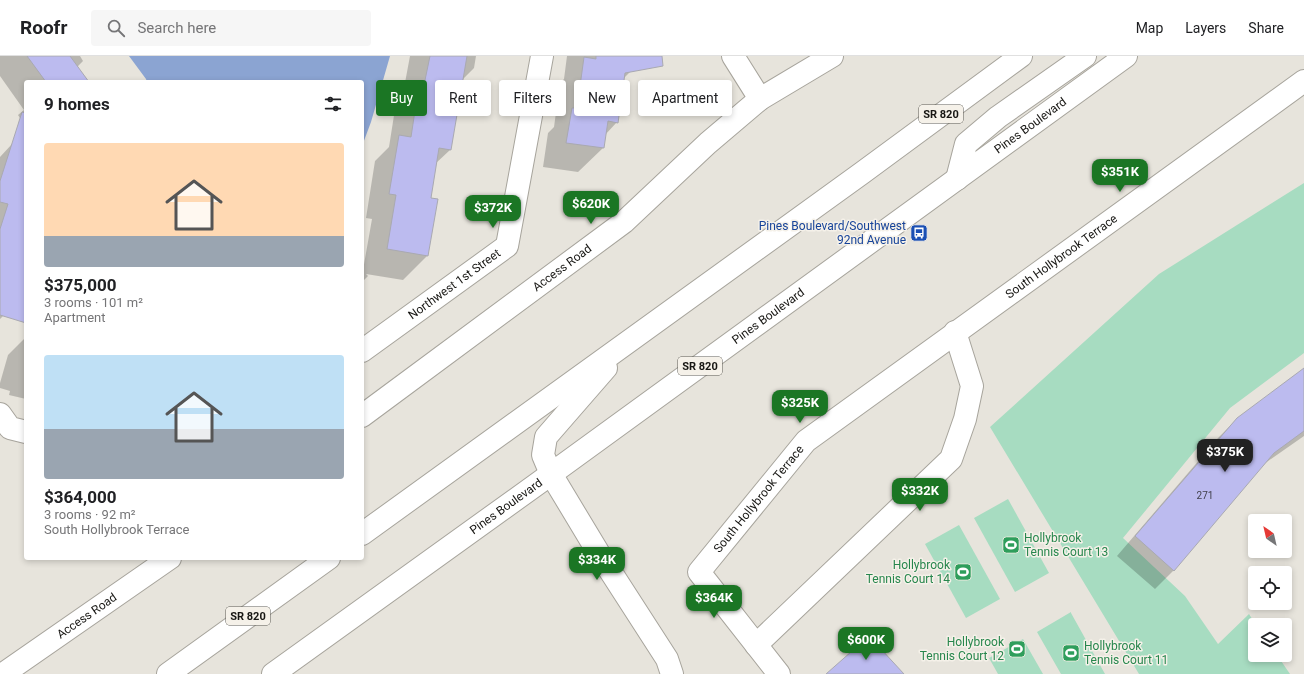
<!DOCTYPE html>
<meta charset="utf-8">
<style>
body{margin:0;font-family:Roboto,sans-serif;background:#f6f6f6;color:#202124;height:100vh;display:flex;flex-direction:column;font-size:15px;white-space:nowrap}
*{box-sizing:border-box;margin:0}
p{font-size:13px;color:#757577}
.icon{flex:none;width:22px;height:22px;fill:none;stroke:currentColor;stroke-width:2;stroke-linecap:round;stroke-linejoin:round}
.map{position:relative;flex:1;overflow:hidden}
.sheet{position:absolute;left:24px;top:24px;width:340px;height:480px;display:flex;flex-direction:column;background:#fff;border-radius:4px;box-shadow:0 2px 6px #0003}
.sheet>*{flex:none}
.top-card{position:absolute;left:376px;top:24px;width:380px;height:36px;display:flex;gap:8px}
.needle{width:26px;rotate:326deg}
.buttons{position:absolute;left:1248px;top:458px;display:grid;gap:8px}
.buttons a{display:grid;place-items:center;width:44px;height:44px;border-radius:4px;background:#fff;box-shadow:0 2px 6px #0003;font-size:20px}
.price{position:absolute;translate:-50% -34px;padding:0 9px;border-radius:8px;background:#1b7624;color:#fff;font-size:13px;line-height:26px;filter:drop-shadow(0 1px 2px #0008)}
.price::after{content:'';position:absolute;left:50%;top:24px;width:12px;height:9px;margin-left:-6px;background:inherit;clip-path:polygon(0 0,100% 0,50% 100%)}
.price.selected{background:#222;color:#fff}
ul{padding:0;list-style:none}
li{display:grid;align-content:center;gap:8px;height:212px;padding:0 20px}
li span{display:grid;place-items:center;height:124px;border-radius:4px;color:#555}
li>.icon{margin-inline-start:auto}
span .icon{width:72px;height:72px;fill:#fffc;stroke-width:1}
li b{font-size:17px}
h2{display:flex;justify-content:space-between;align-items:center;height:48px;padding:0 20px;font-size:17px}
.chip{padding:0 14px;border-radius:4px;background:#fff;box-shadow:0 2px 6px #0003;font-size:14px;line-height:36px}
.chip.selected{background:#1b7624;color:#fff}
header{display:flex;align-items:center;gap:24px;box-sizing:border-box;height:56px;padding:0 20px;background:#fff;border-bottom:1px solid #e0e0e0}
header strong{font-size:19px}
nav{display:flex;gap:22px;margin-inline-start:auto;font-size:14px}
.search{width:280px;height:36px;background:#f6f6f6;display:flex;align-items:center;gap:10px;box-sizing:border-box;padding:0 14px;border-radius:4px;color:#757577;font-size:15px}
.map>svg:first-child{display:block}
.green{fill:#a7dcc1}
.water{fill:#8ba4d2}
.shadow{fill:#0003}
.building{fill:#bcbbef;stroke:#a9a9b1}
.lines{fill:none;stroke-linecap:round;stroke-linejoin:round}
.minor-casing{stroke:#a7a49c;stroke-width:24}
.trunk-casing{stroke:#a7a49c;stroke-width:24}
.minor{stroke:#fff;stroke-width:22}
.trunk{stroke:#fff;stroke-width:22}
.labels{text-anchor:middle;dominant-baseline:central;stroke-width:3;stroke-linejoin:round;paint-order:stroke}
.number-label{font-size:10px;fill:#403f4a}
.shield{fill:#f5f1e9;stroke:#5a5853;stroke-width:1}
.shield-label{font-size:11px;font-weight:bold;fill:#171613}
.street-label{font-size:12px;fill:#171613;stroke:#f5f1e9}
.transit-label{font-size:12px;fill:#164399;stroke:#f5f1e9;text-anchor:end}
.leisure-label{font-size:12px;fill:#27864d;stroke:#f5f1e9;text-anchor:start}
</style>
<header>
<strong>Roofr</strong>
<div class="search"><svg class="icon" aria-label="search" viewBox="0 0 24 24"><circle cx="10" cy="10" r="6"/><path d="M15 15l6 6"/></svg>Search here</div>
<nav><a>Map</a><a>Layers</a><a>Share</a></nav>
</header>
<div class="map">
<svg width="1304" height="618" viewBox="0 0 1304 618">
<rect width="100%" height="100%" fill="#e7e4dc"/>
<g class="green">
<path d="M1304,127V297L1230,352L1123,482L1185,540L1218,588L1249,558L1256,569H1255V599H1277L1290,618H1139L990,371L1159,218Z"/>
<path d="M1008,443L1049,517L1015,536L974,462Z"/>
<path d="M959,469L1000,543L966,562L925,488Z"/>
<path d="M1071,556V557L1105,618H1061L1037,576Z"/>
<path d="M1023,583L1043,618H998L989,602Z"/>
</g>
<path class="water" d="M129,0H390L371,66L362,90V26H147L146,23Z"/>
<g class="shadow">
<path d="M0,0H80L83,5L77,11L87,26H26V71L18,59L24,54L0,20Z"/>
<path d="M410,0H476L474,12L461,25L450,94L435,108L429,143L427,200L403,224L366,218L368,220L362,226V212L363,214L372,163L366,162L375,105L389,91L395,53L401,48Z"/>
<path d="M567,0H633L631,15L623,23L617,66L605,79L603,92L578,116L543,111L548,77L554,71L560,27L564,23Z"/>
<path d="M12,88L26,93V215L13,228L3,260L0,263V101Z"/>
<path d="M26,281V343L9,339L10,335L0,332V327L8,299Z"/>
<path d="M1304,314V380L1261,410L1174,514L1155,533L1117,500L1218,382L1237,363Z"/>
</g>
<g class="building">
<path d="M27,0H70L89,26H46Z"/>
<path d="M430,0H467L451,94L439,92L431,142L438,143L428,200L387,193L396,139L389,138L399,79L411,81L419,28L424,29Z"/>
<path d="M596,0H662L663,10L625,17L618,67L608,65L604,92L566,87L572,52H577L584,1L596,3Z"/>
<path d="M22,56L26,57V267L0,259V173L8,148L0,146V125Z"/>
<path d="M1304,312V375L1274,397L1174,515L1135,480L1237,362Z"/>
<path d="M869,580L904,618H826Z"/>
</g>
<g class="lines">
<defs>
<g id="minor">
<path d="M733,0L760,43"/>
<path id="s1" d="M362,295L507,190L542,0"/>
<path d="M0,358L10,372L26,376"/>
<path id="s2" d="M362,360L624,166L708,87L760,43L832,0"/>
<path d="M551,418L598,496L667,603L672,618"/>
<path d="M756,589L951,403L965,363L972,330L955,276"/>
<path id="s3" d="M3,618L170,502"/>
<path id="s4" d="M779,618L699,516L806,385L1304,25"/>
</g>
<g id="trunk">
<path d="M957,123L966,88L998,61L1085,0"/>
<path d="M551,418L543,399L546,381L606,312"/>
<path d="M362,478L862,117L1021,0"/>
<path d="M168,618L329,502"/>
<path id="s5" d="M273,618L551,418L1126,0"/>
</g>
</defs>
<use href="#minor" class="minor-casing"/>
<use href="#trunk" class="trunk-casing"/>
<use href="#minor" class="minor"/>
<use href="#trunk" class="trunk"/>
</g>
<defs>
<symbol id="bus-square" viewBox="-11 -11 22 22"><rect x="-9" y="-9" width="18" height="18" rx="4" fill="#1a4fb4" stroke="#f5f1e9"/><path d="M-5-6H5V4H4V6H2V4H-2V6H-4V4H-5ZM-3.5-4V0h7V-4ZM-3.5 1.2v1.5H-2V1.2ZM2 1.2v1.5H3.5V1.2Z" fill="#fff"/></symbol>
<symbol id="stadium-square" viewBox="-11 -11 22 22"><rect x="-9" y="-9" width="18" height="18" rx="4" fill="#2e9e5b" stroke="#f5f1e9"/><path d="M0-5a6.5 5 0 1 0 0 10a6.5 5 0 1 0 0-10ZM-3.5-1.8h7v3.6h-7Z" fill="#fff"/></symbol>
</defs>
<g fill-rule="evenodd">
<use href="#bus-square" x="909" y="167" width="20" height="20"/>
<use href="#stadium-square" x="1001" y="479" width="20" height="20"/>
<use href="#stadium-square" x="953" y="506" width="20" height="20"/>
<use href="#stadium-square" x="1007" y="583" width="20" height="20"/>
<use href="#stadium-square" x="1061" y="587" width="20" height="20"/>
</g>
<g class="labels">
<g class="number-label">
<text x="1205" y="439">271</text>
</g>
<g class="shield">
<rect x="919" y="49" width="44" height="18" rx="3"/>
<rect x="678" y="301" width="44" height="18" rx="3"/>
<rect x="226" y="551" width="44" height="18" rx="3"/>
</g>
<g class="shield-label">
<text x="941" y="58">SR 820</text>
<text x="700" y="310">SR 820</text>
<text x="248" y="560">SR 820</text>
</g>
<g class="street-label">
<text stroke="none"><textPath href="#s5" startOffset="935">Pines Boulevard</textPath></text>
<text stroke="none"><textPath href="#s4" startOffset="614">South Hollybrook Terrace</textPath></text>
<text stroke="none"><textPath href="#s2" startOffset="249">Access Road</textPath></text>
<text stroke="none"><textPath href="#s1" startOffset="114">Northwest 1st Street</textPath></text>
<text stroke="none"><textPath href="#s5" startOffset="611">Pines Boulevard</textPath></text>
<text stroke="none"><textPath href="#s4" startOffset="224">South Hollybrook Terrace</textPath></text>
<text stroke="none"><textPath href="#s5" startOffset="287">Pines Boulevard</textPath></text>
<text stroke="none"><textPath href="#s3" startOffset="102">Access Road</textPath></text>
</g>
<g class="transit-label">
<text x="906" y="170">Pines Boulevard/Southwest<tspan x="906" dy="14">92nd Avenue</tspan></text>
</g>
<g class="leisure-label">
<text x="1024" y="482">Hollybrook<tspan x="1024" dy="14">Tennis Court 13</tspan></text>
<text x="950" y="509" text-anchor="end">Hollybrook<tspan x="950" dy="14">Tennis Court 14</tspan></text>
<text x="1004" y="586" text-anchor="end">Hollybrook<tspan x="1004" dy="14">Tennis Court 12</tspan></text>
<text x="1084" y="590">Hollybrook<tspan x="1084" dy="14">Tennis Court 11</tspan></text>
</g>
</g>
</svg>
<div class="buttons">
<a><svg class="needle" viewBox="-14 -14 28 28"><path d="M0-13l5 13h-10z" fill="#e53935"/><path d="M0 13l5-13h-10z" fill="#757577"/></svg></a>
<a><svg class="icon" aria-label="locate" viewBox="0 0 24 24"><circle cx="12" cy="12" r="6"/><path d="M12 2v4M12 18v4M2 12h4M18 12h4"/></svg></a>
<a><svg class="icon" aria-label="layers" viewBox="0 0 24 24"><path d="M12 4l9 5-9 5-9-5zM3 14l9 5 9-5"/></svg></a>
</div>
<b class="price" style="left:1120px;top:137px">$351K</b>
<b class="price" style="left:591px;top:169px">$620K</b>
<b class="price" style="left:493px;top:173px">$372K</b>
<b class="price" style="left:800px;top:368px">$325K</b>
<b class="price selected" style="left:1225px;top:417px">$375K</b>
<b class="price" style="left:920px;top:456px">$332K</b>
<b class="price" style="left:597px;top:525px">$334K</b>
<b class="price" style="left:714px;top:563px">$364K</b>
<b class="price" style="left:866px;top:605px">$600K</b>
<div class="top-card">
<a class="chip selected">Buy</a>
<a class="chip">Rent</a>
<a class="chip">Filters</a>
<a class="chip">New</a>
<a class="chip">Apartment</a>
</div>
<section class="sheet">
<h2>9 homes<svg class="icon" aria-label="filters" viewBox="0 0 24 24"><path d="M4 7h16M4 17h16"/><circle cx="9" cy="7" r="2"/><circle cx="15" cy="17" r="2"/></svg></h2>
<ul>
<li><span style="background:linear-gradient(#ffd9b3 75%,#9aa5b1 0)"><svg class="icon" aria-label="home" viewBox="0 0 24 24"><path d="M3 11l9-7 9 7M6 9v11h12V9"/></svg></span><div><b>$375,000</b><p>3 rooms · 101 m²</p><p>Apartment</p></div></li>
<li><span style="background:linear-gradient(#bfe0f5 60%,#9aa5b1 0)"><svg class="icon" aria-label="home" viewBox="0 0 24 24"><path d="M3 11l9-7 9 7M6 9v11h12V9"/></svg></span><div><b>$364,000</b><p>3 rooms · 92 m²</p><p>South Hollybrook Terrace</p></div></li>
</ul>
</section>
</div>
